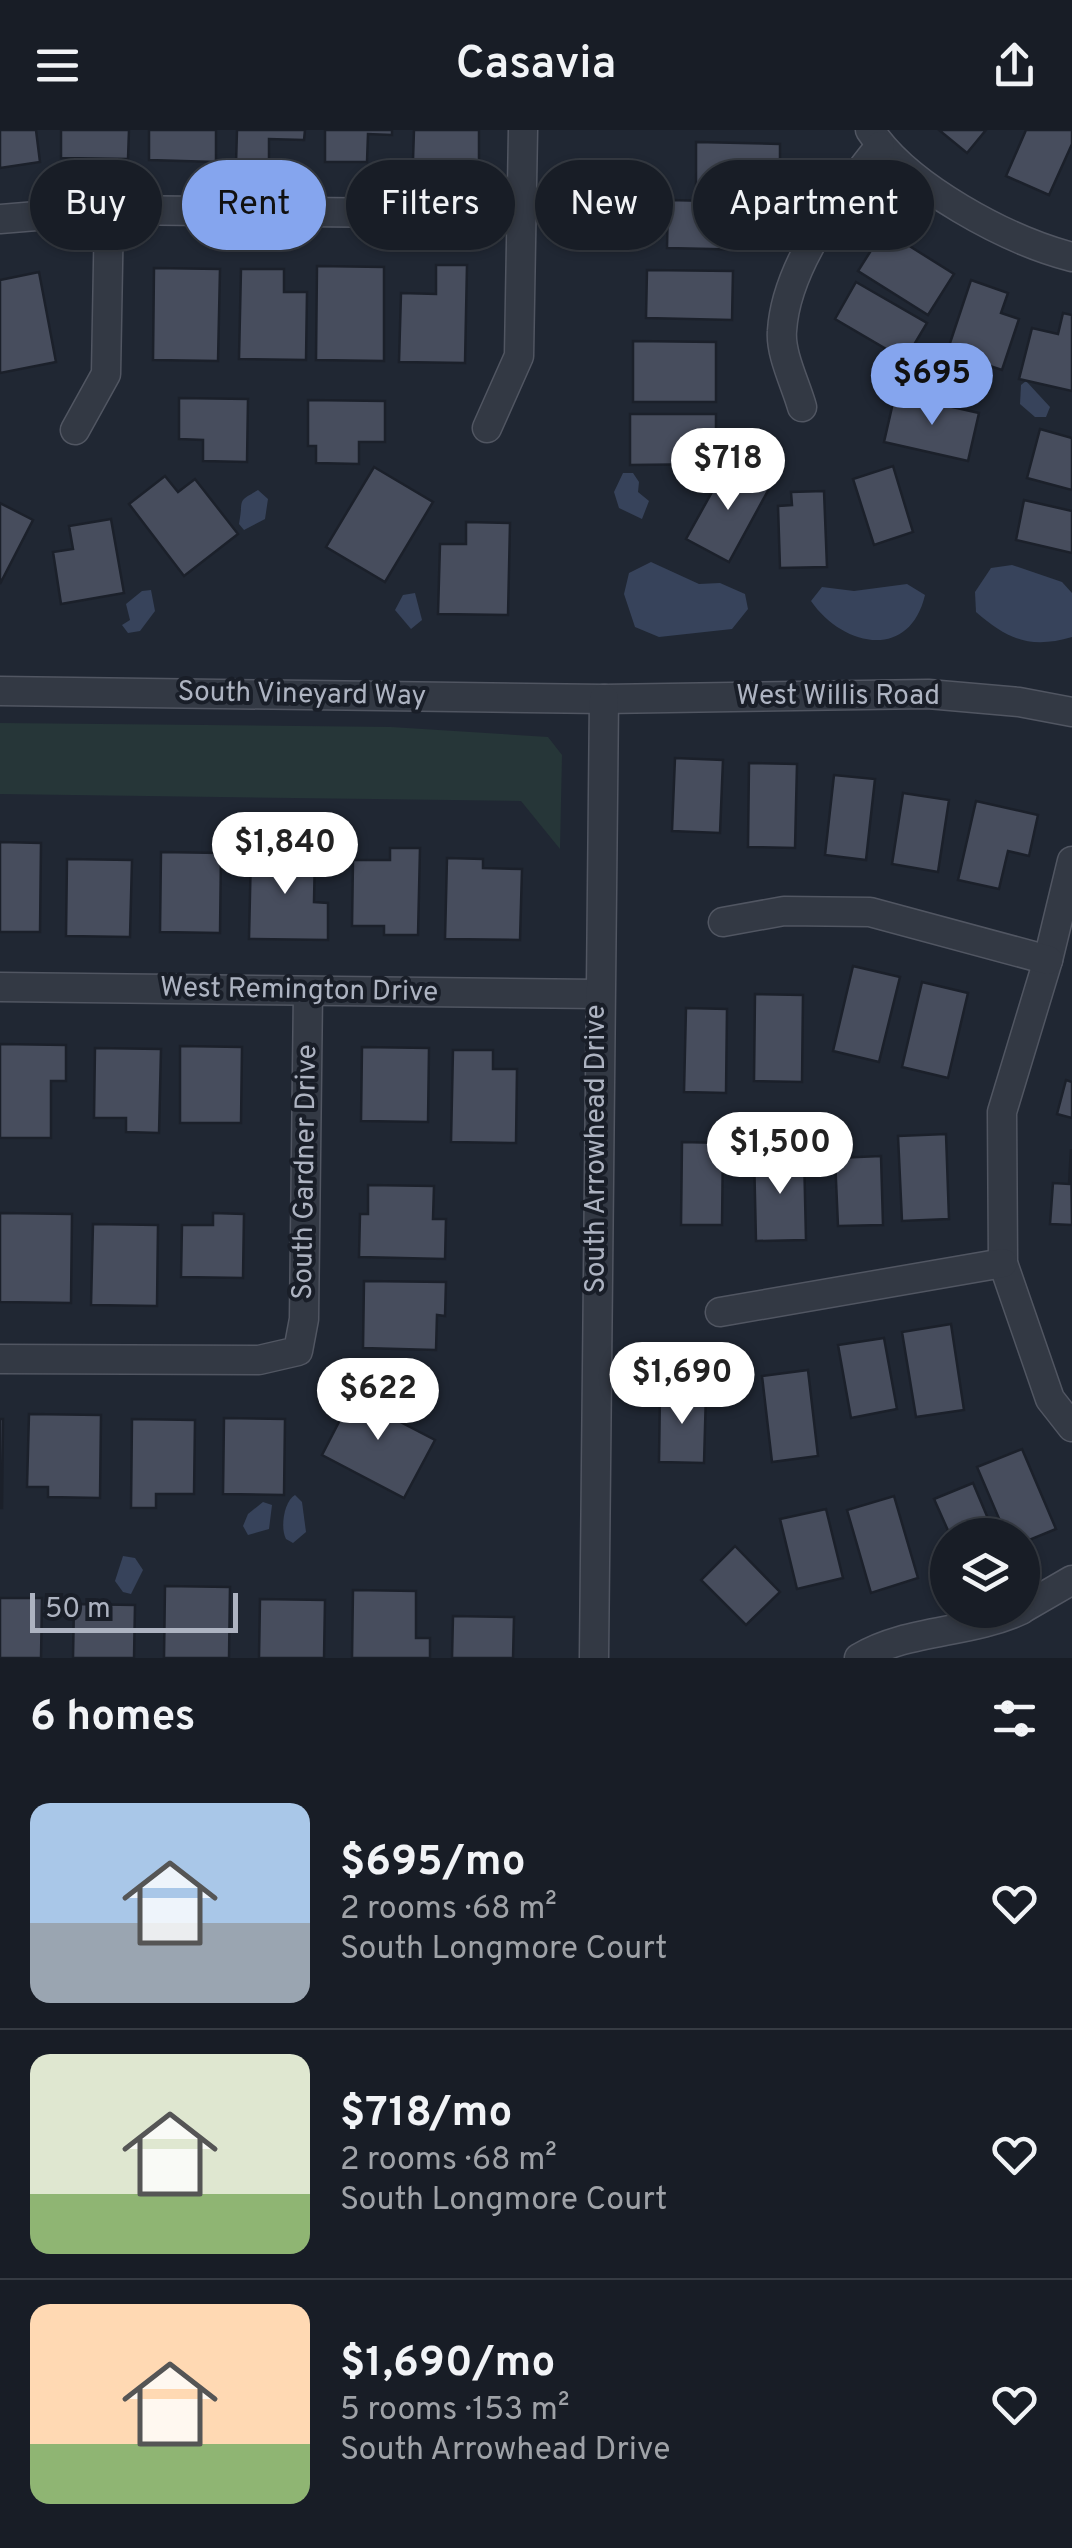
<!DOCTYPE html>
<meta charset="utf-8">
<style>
body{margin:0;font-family:Overpass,sans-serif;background:#252a32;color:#f1f3f6;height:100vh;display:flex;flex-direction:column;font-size:38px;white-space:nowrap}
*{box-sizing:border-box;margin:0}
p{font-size:32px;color:#9fa2a7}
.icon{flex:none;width:55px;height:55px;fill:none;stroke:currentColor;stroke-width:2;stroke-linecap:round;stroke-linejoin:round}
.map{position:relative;height:1528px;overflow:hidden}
.drawer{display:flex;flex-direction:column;background:#181d26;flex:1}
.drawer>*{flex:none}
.guide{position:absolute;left:30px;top:30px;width:1012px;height:90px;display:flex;gap:20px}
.tools{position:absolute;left:930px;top:1388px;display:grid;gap:20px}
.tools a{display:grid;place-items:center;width:110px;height:110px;border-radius:50%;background:#181d26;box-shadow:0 2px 8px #0004,0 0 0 2px #363b43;font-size:50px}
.scale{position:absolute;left:30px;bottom:25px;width:208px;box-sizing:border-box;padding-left:10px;border:5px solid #adb3c1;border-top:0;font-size:28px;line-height:35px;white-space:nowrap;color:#adb3c1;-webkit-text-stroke:8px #191e28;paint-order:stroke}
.price{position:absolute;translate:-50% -85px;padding:0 22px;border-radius:35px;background:#fff;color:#222;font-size:32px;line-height:65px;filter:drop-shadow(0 2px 5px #0008)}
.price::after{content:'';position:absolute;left:50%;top:60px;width:30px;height:22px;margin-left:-15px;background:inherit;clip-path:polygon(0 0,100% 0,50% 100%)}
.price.selected{background:#85a5ee;color:#111}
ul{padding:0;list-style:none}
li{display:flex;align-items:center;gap:30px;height:250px;padding:0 30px}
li+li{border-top:2px solid #363b43}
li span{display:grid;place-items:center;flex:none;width:280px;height:200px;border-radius:20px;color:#555}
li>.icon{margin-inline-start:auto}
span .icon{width:120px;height:120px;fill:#fffc;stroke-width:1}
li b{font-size:42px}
h2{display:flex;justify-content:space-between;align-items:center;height:120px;padding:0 30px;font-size:42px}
.chip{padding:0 35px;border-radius:45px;background:#181d26;box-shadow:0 2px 8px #0004,0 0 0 2px #363b43;font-size:35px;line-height:90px}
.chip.selected{background:#85a5ee;color:#111}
header{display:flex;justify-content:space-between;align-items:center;height:130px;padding:0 30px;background:#181d26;font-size:45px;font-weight:600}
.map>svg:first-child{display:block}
.green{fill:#263638}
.water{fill:#37435b}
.building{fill:#474d5d;stroke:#1b202a;stroke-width:2.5}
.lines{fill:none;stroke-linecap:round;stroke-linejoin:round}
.minor-casing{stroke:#515662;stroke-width:31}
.minor{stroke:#333944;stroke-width:28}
.labels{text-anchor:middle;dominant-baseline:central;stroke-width:8;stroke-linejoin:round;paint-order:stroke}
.street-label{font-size:28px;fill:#adb3c1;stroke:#191e28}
</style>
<header><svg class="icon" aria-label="menu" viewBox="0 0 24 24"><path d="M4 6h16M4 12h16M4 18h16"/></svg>Casavia<svg class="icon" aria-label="share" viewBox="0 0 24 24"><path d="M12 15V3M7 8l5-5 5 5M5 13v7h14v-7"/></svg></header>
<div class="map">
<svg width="1072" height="1528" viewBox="0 0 1072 1528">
<rect width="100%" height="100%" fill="#202733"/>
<path class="green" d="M0,593L391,597L548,607L562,625L560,719L521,671L0,664Z"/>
<g class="water">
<path d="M1026,251L1050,277L1046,287H1035L1020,274L1021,255Z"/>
<path d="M623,343H633L639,352L638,362L649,371L642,389L619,378L614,362Z"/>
<path d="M258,360L268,369L265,389L244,400L239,394C244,367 236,373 258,360Z"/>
<path d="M651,432L699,454L720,453L745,464L748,479L732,499L659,507L635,497L624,464L629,443Z"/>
<path d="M1012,435L1062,452L1072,463V507C1031,519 1008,510 976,482L975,462L991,438Z"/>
<path d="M907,454L925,465C909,532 842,516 811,471L822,457L854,461Z"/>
<path d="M151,460L155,481L140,501L128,503L122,495L130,490L126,474L142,461Z"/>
<path d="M415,463L422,490L411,499L395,480L403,465Z"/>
<path d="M761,995L776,1004L775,1014L740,1016L741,1003Z"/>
<path d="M295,1365L302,1372L306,1402L293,1413L286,1409C280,1398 284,1371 295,1365Z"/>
<path d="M263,1372L272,1375L269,1399L248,1405L243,1396L248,1384Z"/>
<path d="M123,1426L135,1428L143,1440L131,1464L123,1462L115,1451Z"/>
</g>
<g class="building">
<path d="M0,0H36L40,32L0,38Z"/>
<path d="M61,0H129L128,29L61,28Z"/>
<path d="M149,0H216V32L149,30Z"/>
<path d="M237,0H305L304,10L269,9V34H236Z"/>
<path d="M325,0H392V5L368,4L367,32H325Z"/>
<path d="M414,0H479V32L413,30Z"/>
<path d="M939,0H986L967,23Z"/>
<path d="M1026,0H1072V14L1049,65L1006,46Z"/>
<path d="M696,12L780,14V63L696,62Z"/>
<path d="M668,70L756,72L755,120L667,118Z"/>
<path d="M884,100L954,144L928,185L858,141Z"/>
<path d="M436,135H467L465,233L399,232L401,163L436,164Z"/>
<path d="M317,136L384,137V231L316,230Z"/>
<path d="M154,138L220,139L218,231L153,230Z"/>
<path d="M241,139H284V162H307L306,230L239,229Z"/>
<path d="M647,140L733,141L732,190L646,188Z"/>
<path d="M39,142L56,232L0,243V150Z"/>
<path d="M971,150L1008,163L1001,183L1019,189L1002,240L947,222Z"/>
<path d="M856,152L927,193L905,230L835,189Z"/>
<path d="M1063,183L1072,185V261L1019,249L1032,198L1058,204Z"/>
<path d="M633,211L716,212V272H633Z"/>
<path d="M895,264L979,283L968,331L884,312Z"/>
<path d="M179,268L248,269L247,332L203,331V310L179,309Z"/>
<path d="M308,270L385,271V312H359V334L316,333V316H308Z"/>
<path d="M630,284H716V334L630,335Z"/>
<path d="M1040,299L1072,308V360L1027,348Z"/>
<path d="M728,333L770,357L729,432L686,409Z"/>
<path d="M893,336L913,402L874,415L853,349Z"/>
<path d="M374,337L433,372L385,452L326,417Z"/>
<path d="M165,346L178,362L195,349L238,404L184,446L129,374Z"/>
<path d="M824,361L827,437L780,438L778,376L792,375L791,362Z"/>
<path d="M1024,370L1072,381V423L1016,410Z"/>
<path d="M0,373L33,390L0,454Z"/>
<path d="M111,389L124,463L61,474L53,422L73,419L69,396Z"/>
<path d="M466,392L510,393L508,485L438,484L440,414H466Z"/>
<path d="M675,628L723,630L720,703L672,701Z"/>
<path d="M749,633L797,634L795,718L748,717Z"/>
<path d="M834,645L875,649L866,730L825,725Z"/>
<path d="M903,663L949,670L938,742L892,734Z"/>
<path d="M976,671L1038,685L1029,726L1008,721L999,759L958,750Z"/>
<path d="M0,712L41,713L40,802H0Z"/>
<path d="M390,718H420L418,805H384V796H352L353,730H390Z"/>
<path d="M251,720L315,722L314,772L328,773V810L249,809Z"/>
<path d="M161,722L221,723L220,803L160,802Z"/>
<path d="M447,728L483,729V738L522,739L520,810L445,809Z"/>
<path d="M67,729L132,730L130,807L66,806Z"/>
<path d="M853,836L900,847L879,932L833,921Z"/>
<path d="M922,852L968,863L948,948L902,937Z"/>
<path d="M755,864L803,865L802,952L754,951Z"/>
<path d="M686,878L727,879L726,963L684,962Z"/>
<path d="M0,914L66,915V951H51V1008H0Z"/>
<path d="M180,916L242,917L241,993H180Z"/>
<path d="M362,917L429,918L428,992L361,991Z"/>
<path d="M95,918L161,919L159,1003L126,1002V988H94Z"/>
<path d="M453,920H493V939H517L516,1013L451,1012Z"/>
<path d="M1066,950L1072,952V988L1057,984Z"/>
<path d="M946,1004L949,1089L902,1091L898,1006Z"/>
<path d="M682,1012L723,1013L722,1095H681Z"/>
<path d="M1071,1019L1072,1095L1050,1094L1053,1053L1069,1054Z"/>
<path d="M804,1023L806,1110L756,1111L754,1024Z"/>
<path d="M881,1026L883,1095L838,1096L835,1028Z"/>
<path d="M368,1055L434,1056L433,1089H446L445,1129L359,1127L360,1084H368Z"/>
<path d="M0,1083L72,1084L71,1173L0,1172Z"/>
<path d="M213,1083L244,1084L243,1148L181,1147L182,1095H213Z"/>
<path d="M93,1094L158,1095L157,1176L91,1175Z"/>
<path d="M364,1151L446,1152L445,1186L437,1185L436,1220L363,1218Z"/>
<path d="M951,1194L964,1280L916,1287L902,1202Z"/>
<path d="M884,1208L897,1279L851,1288L838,1215Z"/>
<path d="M808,1240L818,1326L772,1332L762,1246Z"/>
<path d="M359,1253L392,1270L385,1284L435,1310L404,1368L322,1325Z"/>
<path d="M660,1262L706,1263L704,1333L659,1332Z"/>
<path d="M29,1284L101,1285L100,1368L48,1367V1357H27Z"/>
<path d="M224,1288L285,1289L284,1365L223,1364Z"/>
<path d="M0,1289H3L2,1378H0Z"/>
<path d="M132,1289L195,1290L194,1364H156V1378H131Z"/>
<path d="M1022,1319L1056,1399L1022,1413V1405H1006L977,1337Z"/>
<path d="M973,1353L995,1405H950L934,1369Z"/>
<path d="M894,1366L918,1448L871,1463L847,1380Z"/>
<path d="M826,1379L843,1448L797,1459L780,1389Z"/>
<path d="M735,1416L780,1462L746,1495L701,1450Z"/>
<path d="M165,1456L230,1457L229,1528H164Z"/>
<path d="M353,1460L416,1461V1508H430V1528H352Z"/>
<path d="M0,1468H42L41,1528H0Z"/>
<path d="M260,1469L325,1470L324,1528H259Z"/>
<path d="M74,1474L135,1475L134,1528H73Z"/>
<path d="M453,1486L514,1487L513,1528H452Z"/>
</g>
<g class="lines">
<defs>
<g id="minor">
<path d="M870,0C907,57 1007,110 1072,127"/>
<path d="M0,89L109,80L522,84"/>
<path d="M802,277C796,255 780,224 782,201C786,135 840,66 880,16"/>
<path d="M487,298L519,226L523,0"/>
<path d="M75,300L106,244L109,80"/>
<path d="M0,561L604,569L928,564L1019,572L1072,582"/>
<path d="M1072,731L1048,830L1002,982L1003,1133L1050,1269L1072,1297"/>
<path d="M723,792L784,781L870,782L1048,830"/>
<path d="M0,857L599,864"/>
<path d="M720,1182L1003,1133"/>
<path d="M0,1229L259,1230L298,1221L304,1189L308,861"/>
<path d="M1022,1479L1072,1450"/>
<path d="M594,1528L604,569"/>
<path d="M859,1528C907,1499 969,1504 1021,1480"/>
</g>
</defs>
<use href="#minor" class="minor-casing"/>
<use href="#minor" class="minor"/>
</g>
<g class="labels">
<g class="street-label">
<text transform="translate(302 565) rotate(1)">South Vineyard Way</text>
<text x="838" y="567">West Willis Road</text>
<text transform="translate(299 861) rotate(1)">West Remington Drive</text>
<text transform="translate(597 1019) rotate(-90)">South Arrowhead Drive</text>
<text transform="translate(306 1042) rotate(-89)">South Gardner Drive</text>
</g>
</g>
</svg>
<div class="tools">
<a><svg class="icon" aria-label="layers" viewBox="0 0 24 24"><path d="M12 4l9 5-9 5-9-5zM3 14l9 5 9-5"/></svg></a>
</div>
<div class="scale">50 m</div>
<b class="price selected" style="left:932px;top:298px">$695</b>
<b class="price" style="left:728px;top:383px">$718</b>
<b class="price" style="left:285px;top:767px">$1,840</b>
<b class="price" style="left:780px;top:1067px">$1,500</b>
<b class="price" style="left:682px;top:1297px">$1,690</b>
<b class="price" style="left:378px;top:1313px">$622</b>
<div class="guide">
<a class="chip">Buy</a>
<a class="chip selected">Rent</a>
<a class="chip">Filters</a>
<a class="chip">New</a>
<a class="chip">Apartment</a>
</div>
</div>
<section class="drawer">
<h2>6 homes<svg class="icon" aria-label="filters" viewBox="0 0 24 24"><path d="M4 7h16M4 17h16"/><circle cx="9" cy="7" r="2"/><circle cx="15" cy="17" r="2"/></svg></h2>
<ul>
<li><span style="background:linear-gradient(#a9c7e8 60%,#9aa5b1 0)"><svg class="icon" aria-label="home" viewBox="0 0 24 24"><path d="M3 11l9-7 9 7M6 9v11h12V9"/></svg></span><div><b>$695/mo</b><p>2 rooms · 68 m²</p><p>South Longmore Court</p></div><svg class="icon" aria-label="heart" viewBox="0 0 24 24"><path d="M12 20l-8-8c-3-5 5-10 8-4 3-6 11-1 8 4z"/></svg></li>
<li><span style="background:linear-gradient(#dfe7d0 70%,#8fb573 0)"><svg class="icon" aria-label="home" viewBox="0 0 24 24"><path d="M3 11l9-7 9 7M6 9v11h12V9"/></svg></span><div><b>$718/mo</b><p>2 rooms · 68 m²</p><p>South Longmore Court</p></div><svg class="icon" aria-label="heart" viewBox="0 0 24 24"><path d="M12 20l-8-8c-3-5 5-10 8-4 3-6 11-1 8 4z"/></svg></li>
<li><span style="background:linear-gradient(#ffd9b3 70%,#8fb573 0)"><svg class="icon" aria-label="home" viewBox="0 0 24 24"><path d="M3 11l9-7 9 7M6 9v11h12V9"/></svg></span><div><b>$1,690/mo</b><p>5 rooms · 153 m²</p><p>South Arrowhead Drive</p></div><svg class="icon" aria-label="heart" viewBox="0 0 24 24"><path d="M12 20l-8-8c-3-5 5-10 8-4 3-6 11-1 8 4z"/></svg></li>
</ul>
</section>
